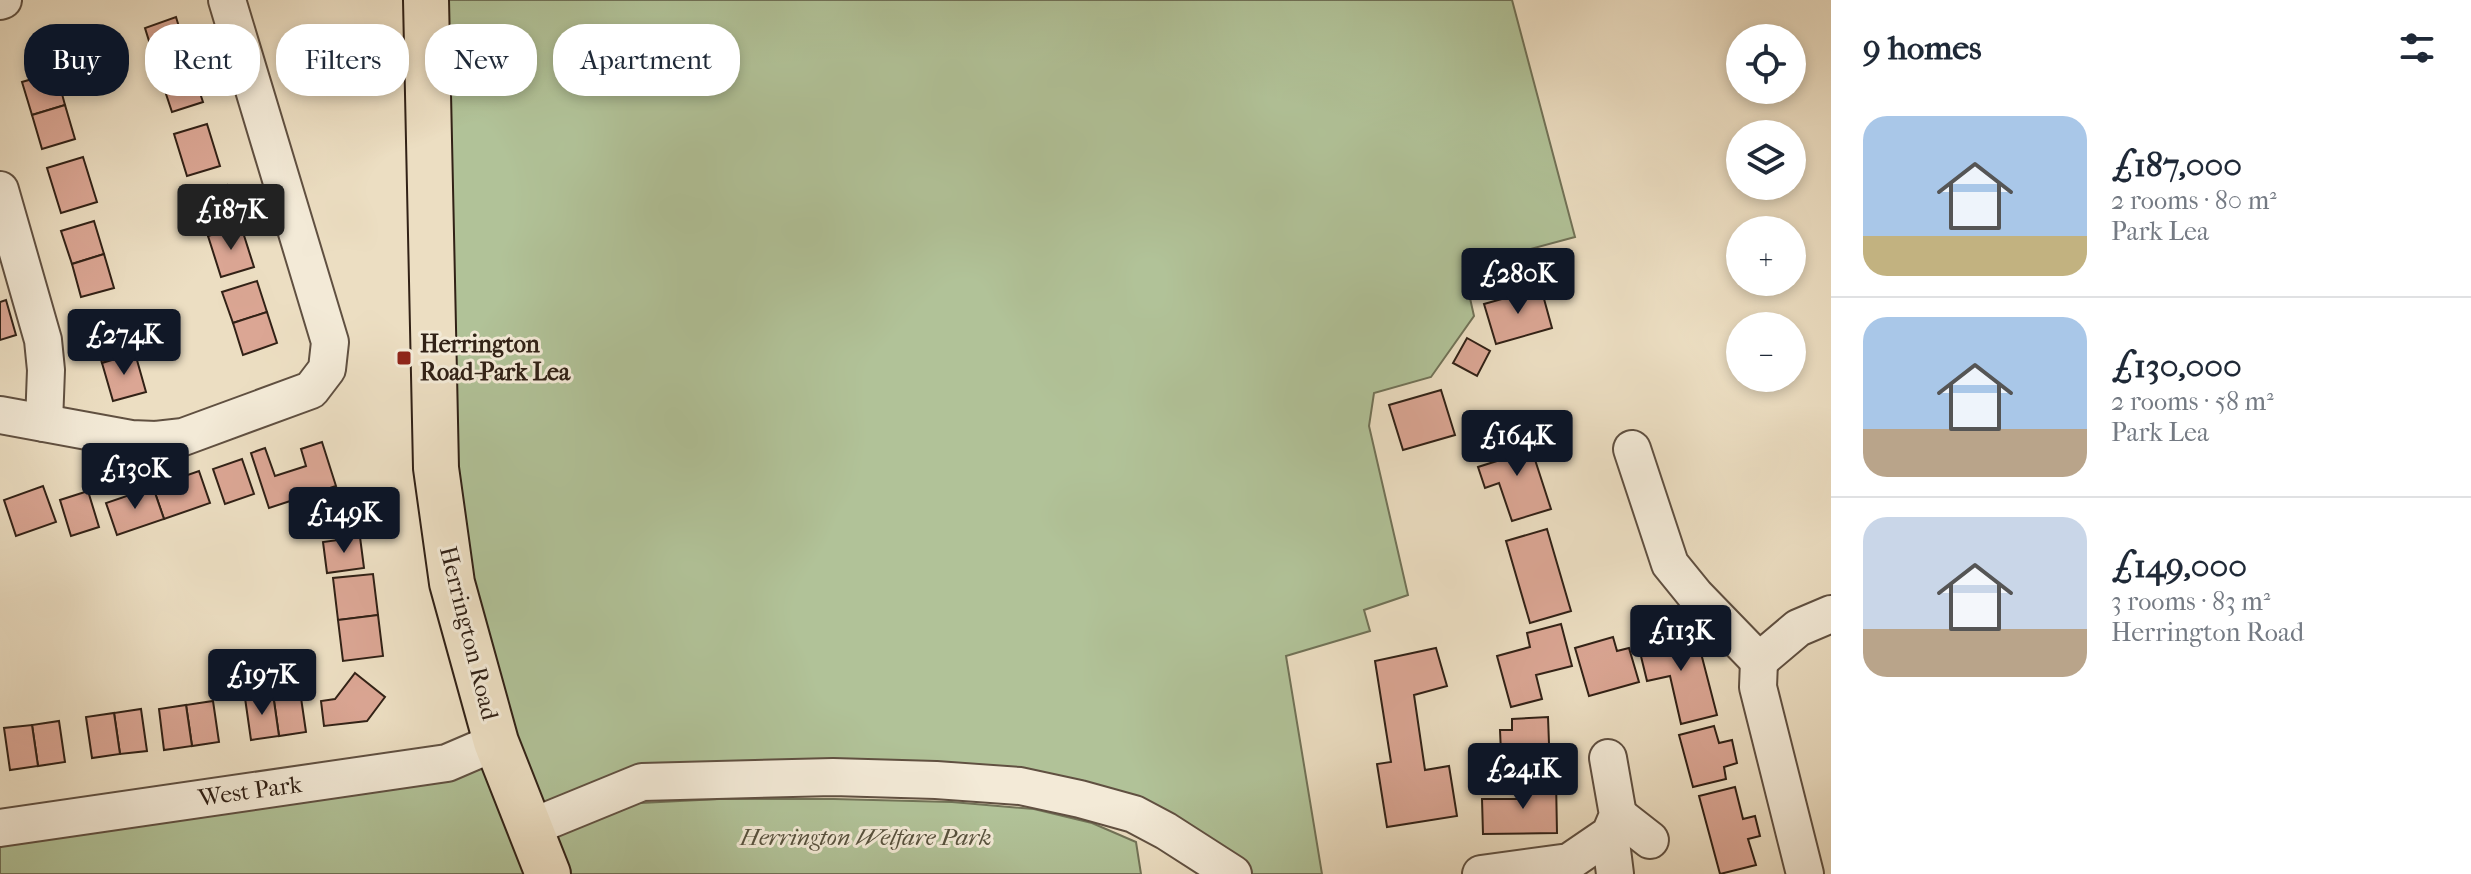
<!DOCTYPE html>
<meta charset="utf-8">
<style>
body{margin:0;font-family:"IM FELL French Canon",serif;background:#f6f6f7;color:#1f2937;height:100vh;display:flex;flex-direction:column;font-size:30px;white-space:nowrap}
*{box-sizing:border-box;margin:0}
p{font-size:26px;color:#747a83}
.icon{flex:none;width:44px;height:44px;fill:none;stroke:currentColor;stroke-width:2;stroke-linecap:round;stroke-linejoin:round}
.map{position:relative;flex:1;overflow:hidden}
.sheet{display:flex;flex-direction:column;background:#fff;width:640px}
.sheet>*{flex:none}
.guide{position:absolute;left:24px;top:24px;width:760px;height:72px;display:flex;gap:16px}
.fabs{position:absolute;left:1726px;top:24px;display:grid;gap:16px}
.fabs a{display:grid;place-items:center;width:80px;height:80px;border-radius:50%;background:#fff;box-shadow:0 4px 12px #0003;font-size:40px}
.price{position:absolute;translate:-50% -68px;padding:0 18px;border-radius:8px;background:#111827;color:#fff;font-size:26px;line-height:52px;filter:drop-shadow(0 2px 4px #0008)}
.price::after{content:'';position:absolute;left:50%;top:48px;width:24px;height:18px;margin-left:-12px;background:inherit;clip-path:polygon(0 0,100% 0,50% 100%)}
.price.on{background:#222;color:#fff}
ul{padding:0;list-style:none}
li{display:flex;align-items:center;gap:24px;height:200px;padding:0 32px}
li+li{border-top:2px solid #e0e1e3}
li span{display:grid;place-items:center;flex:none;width:224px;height:160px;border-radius:24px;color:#555}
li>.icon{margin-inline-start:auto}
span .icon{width:96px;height:96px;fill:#fffc;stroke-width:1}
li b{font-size:34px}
h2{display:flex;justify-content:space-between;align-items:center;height:96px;padding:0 32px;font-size:34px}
.pill{padding:0 28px;border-radius:32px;background:#fff;box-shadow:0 4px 12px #0003;font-size:28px;line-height:72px}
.pill.on{background:#111827;color:#fff}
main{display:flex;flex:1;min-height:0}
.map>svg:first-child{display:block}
.green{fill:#b1c298;stroke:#717257;stroke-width:2}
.building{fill:#dba694;stroke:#312116;stroke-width:2}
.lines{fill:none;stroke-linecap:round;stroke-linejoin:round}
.minor-casing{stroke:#605041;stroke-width:40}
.major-casing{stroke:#312116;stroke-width:48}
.minor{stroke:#f3ead7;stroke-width:36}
.major{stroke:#ecdec2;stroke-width:44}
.poi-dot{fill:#8f2418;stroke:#f3ead7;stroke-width:3}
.labels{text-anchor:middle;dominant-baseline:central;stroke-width:6;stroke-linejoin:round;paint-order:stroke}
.poi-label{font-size:24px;font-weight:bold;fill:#312116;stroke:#f3ead7;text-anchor:start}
.street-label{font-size:24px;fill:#312116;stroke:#f3ead7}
.park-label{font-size:24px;font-style:italic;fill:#57513d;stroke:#f3ead7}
</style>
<main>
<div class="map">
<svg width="1831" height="874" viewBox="0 0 1831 874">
<rect width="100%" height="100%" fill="#ecdec2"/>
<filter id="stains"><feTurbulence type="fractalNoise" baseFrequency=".0025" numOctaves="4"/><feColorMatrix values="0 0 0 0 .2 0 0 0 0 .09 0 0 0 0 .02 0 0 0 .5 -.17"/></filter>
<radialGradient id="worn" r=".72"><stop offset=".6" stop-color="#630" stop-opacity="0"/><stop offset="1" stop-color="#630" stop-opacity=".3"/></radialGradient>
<g class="green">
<path d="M430,0H1512L1575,237L1463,267L1474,316L1431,377L1374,393L1369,426L1408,595L1364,610L1370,631L1286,656L1322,874H1233L1020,786L615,792L641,803L719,799H834L952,802L1034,809L1092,823L1136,842L1141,874H548L452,583Z"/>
<path d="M484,768L530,874H0V845L450,778Z"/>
</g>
<g class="building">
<path d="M176,17L189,60L158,70L145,28Z"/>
<path d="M189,60L203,102L172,112L158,70Z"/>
<path d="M56,72L65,105L32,115L22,82Z"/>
<path d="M65,105L75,139L42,149L32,115Z"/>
<path d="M207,124L220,166L187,176L174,134Z"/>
<path d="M83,157L97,202L61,213L47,168Z"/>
<path d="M227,185L241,226L208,236L195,195Z"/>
<path d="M94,221L104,254L72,264L61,231Z"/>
<path d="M241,226L254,267L221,277L208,236Z"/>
<path d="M104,254L114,288L81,297L72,264Z"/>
<path d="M257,281L267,312L233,323L222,292Z"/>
<path d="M1541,288L1552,328L1496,344L1484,304Z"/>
<path d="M6,300L16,335L0,340V302Z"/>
<path d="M267,312L277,343L243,355L233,323Z"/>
<path d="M123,314L135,353L102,363L90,324Z"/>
<path d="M1467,338L1490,351L1477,376L1453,363Z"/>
<path d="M135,353L146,392L113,401L102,363Z"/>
<path d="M1441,390L1455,435L1403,450L1389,405Z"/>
<path d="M1526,432L1551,509L1512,521L1499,483L1485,488L1478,467L1500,460L1495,442Z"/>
<path d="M322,442L336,486L269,508L251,453L265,448L275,476L306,466L301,449Z"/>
<path d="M242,459L254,494L225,504L213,469Z"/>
<path d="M199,471L210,503L164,519L153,487Z"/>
<path d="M43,486L56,522L16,536L4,500Z"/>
<path d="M153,487L164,519L117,535L106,503Z"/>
<path d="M88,491L99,527L71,536L60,500Z"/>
<path d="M1547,529L1571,611L1530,623L1506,541Z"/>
<path d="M360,537L364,568L327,573L323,542Z"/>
<path d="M373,574L378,615L338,620L333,578Z"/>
<path d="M378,615L383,656L343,661L338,620Z"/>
<path d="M1561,624L1572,666L1536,675L1542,699L1511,707L1497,656L1530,647L1527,633Z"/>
<path d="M1695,630L1717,715L1681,724L1670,676L1647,681L1638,644Z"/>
<path d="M1613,637L1617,651L1629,648L1639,682L1589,696L1575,648Z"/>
<path d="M1436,648L1447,686L1414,695L1425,770L1449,766L1457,816L1387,827L1377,764L1391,762L1375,661Z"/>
<path d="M355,673L385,697L367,721L324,726L321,701L335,699Z"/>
<path d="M300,691L306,732L279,736L273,694Z"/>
<path d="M273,694L279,736L251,740L245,698Z"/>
<path d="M213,701L219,742L192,746L186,705Z"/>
<path d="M186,705L192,746L164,750L159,709Z"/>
<path d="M141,709L147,751L120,754L114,713Z"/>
<path d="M114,713L120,754L92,758L86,717Z"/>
<path d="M1548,717L1550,770L1513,772V753H1501L1500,730H1512V719Z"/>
<path d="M59,721L65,762L38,766L32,725Z"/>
<path d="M32,725L38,766L10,770L4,728Z"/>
<path d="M1714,726L1719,743L1732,740L1737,763L1724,767L1726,779L1693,787L1679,735Z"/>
<path d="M1522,780H1556L1557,833L1483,834L1482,799H1522Z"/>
<path d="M1735,787L1743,819L1755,816L1760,836L1748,839L1756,865L1720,874L1699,796Z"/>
</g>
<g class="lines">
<defs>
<g id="minor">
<path d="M0,1L3,0"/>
<path d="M0,190L43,340L46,370L44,423"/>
<path d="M0,415L131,439L156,440L183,437L311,390L327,369L330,342L227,0"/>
<path d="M1632,449L1670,564L1696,596L1759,661"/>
<path d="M1759,661L1758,687L1805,874"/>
<path d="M1759,661L1798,628L1831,614"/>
<path d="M1618,815L1650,840"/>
<path d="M532,827L642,782L833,777L936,780L1020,786L1080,799L1134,814L1166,831L1233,874"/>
<path d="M0,828L447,763L496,742"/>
<path d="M1610,834L1615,874"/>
<path d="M1481,874L1569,862L1610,834L1618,815L1608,758"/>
</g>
<path id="major" d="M426,0L436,468L452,583L496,742L548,874"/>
</defs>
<use href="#minor" class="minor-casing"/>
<use href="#major" class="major-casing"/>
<use href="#minor" class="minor"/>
<use href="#major" class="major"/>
</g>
<rect class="poi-dot" x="396" y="350" width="16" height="16" rx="4"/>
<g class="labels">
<g class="poi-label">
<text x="420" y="344">Herrington<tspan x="420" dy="28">Road-Park Lea</tspan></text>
</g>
<g class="street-label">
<text transform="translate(469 633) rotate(76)">Herrington Road</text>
<text transform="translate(250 791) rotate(-8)">West Park</text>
</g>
<g class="park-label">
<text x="866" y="837">Herrington Welfare Park</text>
</g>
</g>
<rect width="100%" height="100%" filter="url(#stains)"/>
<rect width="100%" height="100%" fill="url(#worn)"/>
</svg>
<div class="fabs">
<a><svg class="icon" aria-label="locate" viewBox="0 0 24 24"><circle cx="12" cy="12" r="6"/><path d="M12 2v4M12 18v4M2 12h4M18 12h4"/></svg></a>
<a><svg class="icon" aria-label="layers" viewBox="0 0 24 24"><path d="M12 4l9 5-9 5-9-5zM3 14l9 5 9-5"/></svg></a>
<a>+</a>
<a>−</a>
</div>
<b class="price on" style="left:231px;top:252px">£187K</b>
<b class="price" style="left:1518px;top:316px">£280K</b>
<b class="price" style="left:124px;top:377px">£274K</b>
<b class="price" style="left:1517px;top:478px">£164K</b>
<b class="price" style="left:135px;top:511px">£130K</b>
<b class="price" style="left:344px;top:555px">£149K</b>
<b class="price" style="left:1681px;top:673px">£113K</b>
<b class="price" style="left:262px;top:717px">£197K</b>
<b class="price" style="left:1523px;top:811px">£241K</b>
<div class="guide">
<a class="pill on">Buy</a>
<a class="pill">Rent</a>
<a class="pill">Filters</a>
<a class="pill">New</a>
<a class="pill">Apartment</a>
</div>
</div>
<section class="sheet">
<h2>9 homes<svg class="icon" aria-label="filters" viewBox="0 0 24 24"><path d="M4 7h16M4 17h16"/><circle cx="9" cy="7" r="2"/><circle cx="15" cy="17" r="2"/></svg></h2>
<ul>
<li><span style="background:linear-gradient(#a9c7e8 75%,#c2b280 0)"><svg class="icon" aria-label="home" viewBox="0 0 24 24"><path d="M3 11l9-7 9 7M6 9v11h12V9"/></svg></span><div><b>£187,000</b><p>2 rooms · 80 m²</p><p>Park Lea</p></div></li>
<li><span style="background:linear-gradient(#a9c7e8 70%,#b9a48a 0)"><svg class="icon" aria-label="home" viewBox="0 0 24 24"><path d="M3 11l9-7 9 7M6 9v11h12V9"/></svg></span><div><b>£130,000</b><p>2 rooms · 58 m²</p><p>Park Lea</p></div></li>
<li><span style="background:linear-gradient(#c9d6e8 70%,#b9a48a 0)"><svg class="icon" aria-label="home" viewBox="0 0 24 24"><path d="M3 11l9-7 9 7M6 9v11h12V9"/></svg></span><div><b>£149,000</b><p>3 rooms · 83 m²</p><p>Herrington Road</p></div></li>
</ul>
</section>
</main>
